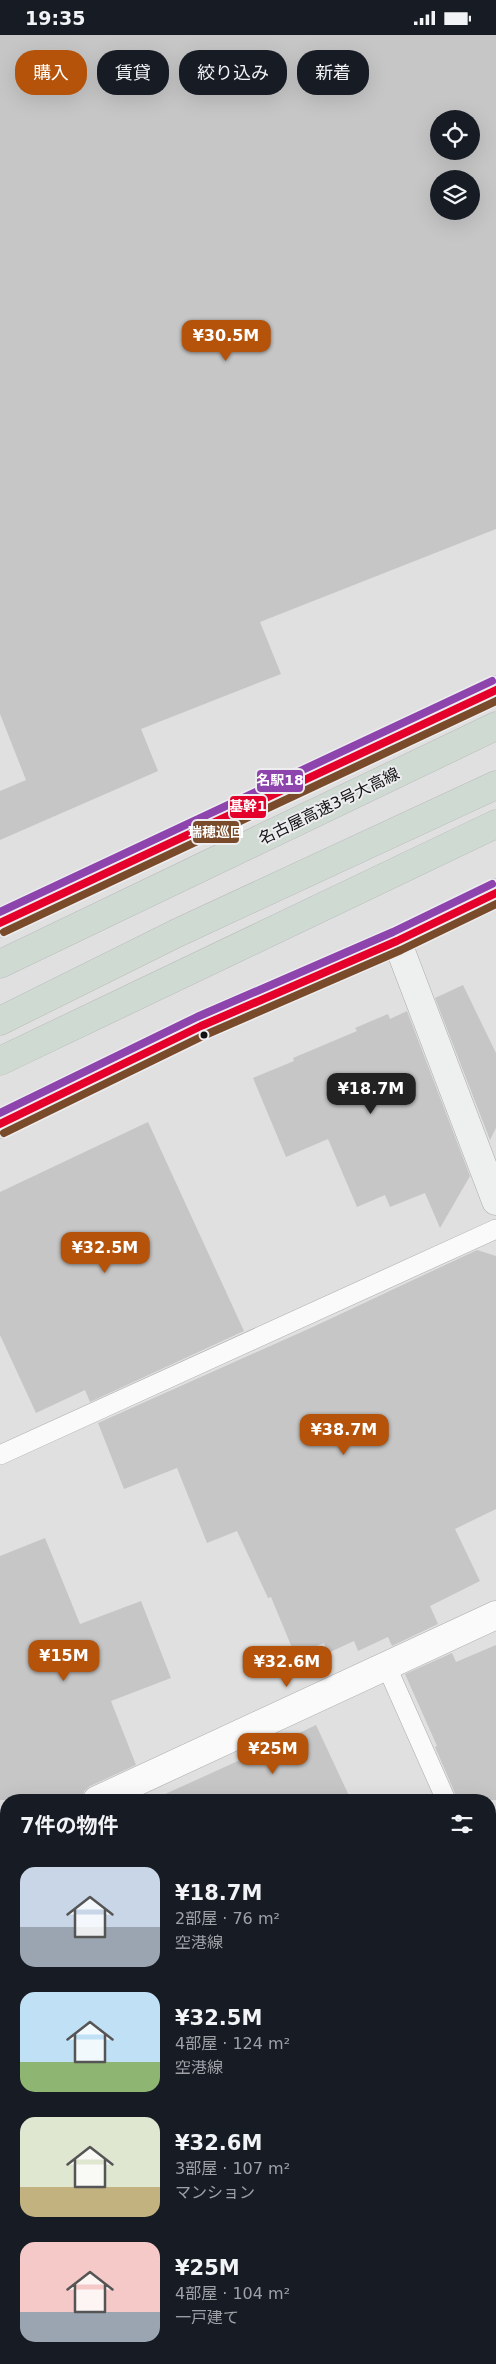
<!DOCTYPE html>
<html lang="ja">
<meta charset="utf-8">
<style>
body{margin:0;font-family:"DejaVu Sans","Noto Sans JP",sans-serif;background:#242831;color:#f1f3f6;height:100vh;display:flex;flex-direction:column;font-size:19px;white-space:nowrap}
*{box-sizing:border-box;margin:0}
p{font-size:16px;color:#9ea1a6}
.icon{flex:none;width:28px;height:28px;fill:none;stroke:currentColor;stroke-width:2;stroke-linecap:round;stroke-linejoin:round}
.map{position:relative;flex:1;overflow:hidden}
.details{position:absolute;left:0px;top:1759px;width:496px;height:571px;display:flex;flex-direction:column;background:#171b24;border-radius:20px 20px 0 0;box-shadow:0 5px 20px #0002}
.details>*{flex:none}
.guide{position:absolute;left:15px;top:15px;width:466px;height:45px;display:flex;gap:10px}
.tools{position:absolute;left:430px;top:75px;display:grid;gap:10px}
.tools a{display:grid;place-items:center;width:50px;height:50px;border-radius:50%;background:#171b24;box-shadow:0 5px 20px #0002;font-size:25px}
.price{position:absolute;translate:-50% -42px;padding:0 11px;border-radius:10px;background:#b45309;color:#fff;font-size:16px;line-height:32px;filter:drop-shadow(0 1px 2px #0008)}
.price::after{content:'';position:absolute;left:50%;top:30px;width:15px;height:11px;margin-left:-8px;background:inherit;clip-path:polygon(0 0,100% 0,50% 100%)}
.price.on{background:#222;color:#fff}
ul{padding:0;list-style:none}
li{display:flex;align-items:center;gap:15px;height:125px;padding:0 20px}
li span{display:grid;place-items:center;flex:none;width:140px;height:100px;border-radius:15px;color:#555}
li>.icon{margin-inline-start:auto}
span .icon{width:60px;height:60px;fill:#fffc;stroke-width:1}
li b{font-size:21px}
h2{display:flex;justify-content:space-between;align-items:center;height:60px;padding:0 20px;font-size:21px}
.tag{padding:0 18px;border-radius:20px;background:#171b24;box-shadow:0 5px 20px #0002;font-size:18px;line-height:45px}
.tag.on{background:#b45309;color:#fff}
.status{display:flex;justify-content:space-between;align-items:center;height:35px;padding:0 25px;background:#171b24;direction:ltr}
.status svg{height:14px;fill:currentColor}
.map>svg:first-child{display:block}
.building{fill:#c6c6c7;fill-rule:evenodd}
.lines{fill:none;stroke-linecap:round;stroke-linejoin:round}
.lane-casing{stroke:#ababac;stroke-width:20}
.street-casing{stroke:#ababac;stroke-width:29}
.secondary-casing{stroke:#ababac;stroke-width:29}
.primary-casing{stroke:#bbbbbc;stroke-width:29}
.highway-casing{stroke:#bbbbbc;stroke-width:29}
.lane{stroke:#fafafa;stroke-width:19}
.street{stroke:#fafafa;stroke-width:28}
.secondary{stroke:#eef0ef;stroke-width:28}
.primary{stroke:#e0e8e4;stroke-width:28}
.highway{stroke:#cfdad3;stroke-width:28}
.bus-1-casing{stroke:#ededf0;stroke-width:11}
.bus-2-casing{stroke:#ededf0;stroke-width:11}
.bus-3-casing{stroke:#ededf0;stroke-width:11}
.bus-1{stroke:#e4002b;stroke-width:8}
.bus-2{stroke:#7a4b2a;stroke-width:8}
.bus-3{stroke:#8e44ad;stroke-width:8}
.bus-dot{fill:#121213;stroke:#ededf0;stroke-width:2}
.labels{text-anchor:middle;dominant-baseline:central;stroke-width:4;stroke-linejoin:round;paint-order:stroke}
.street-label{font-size:16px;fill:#121213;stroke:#ededf0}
.line-badge{stroke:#ededf0;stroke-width:2}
.badge-label{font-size:14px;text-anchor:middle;font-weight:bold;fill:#fff}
</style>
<div class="status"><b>19:35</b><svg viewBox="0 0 49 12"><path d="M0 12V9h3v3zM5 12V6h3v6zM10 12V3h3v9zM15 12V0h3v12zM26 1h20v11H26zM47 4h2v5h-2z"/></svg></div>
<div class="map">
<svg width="496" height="2329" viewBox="0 0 496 2329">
<rect width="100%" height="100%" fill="#e0e0e1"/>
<g class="building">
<path d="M0,0H496V494L260,587L281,639L141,694L158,736L0,805V756L26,745L0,679ZM439,84H471V116H439ZM439,144H471V176H439Z"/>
<path d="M463,950L496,1018V1093L490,1105L435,963Z"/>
<path d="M407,976L470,1141L440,1193L425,1158L390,1172L385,1160L357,1172L328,1104L286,1122L253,1043L294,1026L293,1023L357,996L355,993L388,979L390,984Z"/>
<path d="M148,1087L244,1296L90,1367L85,1355L36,1378L0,1300V1157Z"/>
<path d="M477,1215L496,1221V1474L455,1494L480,1546L430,1571L438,1589L392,1611L388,1602L358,1616L354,1606L328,1618L324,1608L295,1620L271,1562L268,1563L237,1496L207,1508L177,1433L124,1454L98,1388L315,1291Z"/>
<path d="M45,1503L80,1589L141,1566L171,1643L111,1666L136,1730L90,1751L84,1756L82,1765H0V1521Z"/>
<path d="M496,1610V1765H458L435,1712L437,1711L405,1639L452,1618L456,1627Z"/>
<path d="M316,1690L351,1765H152L291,1702Z"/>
</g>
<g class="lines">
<defs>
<g id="lane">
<path d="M0,1420L496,1194"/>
<path d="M386,1630L446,1765"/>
<path d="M490,1864L496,1878"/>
<path d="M490,1976L496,1973"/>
<path d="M490,2121L496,2135"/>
<path d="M0,2203L6,2200"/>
</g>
<g id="street">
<path d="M97,1765L496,1580"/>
<path d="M0,1810L6,1807"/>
<path d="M0,1889L6,1903"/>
<path d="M180,2324L182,2329"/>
</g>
<path id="secondary" d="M397,906L496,1166"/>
<g id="primary">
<path d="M0,888L496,655"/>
<path d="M0,1089L201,991L397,906L496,858"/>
</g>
<g id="highway">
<path d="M0,929L496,691"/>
<path d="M0,986L177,898L496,750"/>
<path d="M0,1026L496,789"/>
</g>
</defs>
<use href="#lane" class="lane-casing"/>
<use href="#street" class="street-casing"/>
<use href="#secondary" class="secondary-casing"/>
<use href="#primary" class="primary-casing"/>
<use href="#highway" class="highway-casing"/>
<use href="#lane" class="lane"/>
<use href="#street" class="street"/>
<use href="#secondary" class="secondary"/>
<use href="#primary" class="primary"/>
<use href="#highway" class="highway"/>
<defs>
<g id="bus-1">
<path d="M0,888L496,655"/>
<path d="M0,1089L201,991L397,906L496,858"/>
</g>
<g id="bus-2">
<path d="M4,897L496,666"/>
<path d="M4,1098L205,1000L401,915L496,869"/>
</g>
<g id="bus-3">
<path d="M0,877L492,646"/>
<path d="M0,1078L197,982L393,897L492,849"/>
</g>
</defs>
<use href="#bus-1" class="bus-1-casing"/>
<use href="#bus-2" class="bus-2-casing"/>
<use href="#bus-3" class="bus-3-casing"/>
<use href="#bus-1" class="bus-1"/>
<use href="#bus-2" class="bus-2"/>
<use href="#bus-3" class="bus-3"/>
</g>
<circle class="bus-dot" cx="204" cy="1000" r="4.5"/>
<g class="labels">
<g class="street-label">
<text transform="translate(329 771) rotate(-26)">名古屋高速3号大高線</text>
</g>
</g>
<g class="line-badge">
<rect x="256" y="734" width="48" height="24" rx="5" fill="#8e44ad"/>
<rect x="229" y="760" width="38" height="24" rx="5" fill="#e4002b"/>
<rect x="192" y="785" width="48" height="24" rx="5" fill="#7a4b2a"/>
</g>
<g class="badge-label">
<text x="280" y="750">名駅18</text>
<text x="248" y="776">基幹1</text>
<text x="216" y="802">瑞穂巡回</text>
</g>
</svg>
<div class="tools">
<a><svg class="icon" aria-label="locate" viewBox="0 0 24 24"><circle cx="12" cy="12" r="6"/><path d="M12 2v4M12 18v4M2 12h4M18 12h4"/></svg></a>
<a><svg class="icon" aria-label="layers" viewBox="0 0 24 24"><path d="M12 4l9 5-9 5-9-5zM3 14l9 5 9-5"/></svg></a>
</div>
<b class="price" style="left:226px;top:327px">¥30.5M</b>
<b class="price on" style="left:371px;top:1080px">¥18.7M</b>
<b class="price" style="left:105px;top:1239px">¥32.5M</b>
<b class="price" style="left:344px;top:1421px">¥38.7M</b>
<b class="price" style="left:64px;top:1647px">¥15M</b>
<b class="price" style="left:287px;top:1653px">¥32.6M</b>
<b class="price" style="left:273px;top:1740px">¥25M</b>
<div class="guide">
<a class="tag on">購入</a>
<a class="tag">賃貸</a>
<a class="tag">絞り込み</a>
<a class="tag">新着</a>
</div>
<section class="details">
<h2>7件の物件<svg class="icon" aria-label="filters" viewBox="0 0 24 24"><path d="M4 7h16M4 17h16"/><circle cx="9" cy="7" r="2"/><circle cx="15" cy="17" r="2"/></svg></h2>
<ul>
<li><span style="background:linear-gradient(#c9d6e8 60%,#9aa5b1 0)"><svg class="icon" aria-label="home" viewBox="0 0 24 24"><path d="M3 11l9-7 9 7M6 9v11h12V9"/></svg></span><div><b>¥18.7M</b><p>2部屋 · 76 m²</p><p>空港線</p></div></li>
<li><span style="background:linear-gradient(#bfe0f5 70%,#8fb573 0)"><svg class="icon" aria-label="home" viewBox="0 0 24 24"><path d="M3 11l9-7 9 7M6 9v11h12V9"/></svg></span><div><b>¥32.5M</b><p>4部屋 · 124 m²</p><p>空港線</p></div></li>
<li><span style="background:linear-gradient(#dfe7d0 70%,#c2b280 0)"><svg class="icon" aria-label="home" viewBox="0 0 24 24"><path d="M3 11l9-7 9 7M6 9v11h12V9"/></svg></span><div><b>¥32.6M</b><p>3部屋 · 107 m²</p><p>マンション</p></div></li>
<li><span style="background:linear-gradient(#f6c9c9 70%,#9aa5b1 0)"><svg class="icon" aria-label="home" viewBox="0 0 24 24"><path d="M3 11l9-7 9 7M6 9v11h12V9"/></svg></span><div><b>¥25M</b><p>4部屋 · 104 m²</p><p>一戸建て</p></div></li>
</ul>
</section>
</div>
